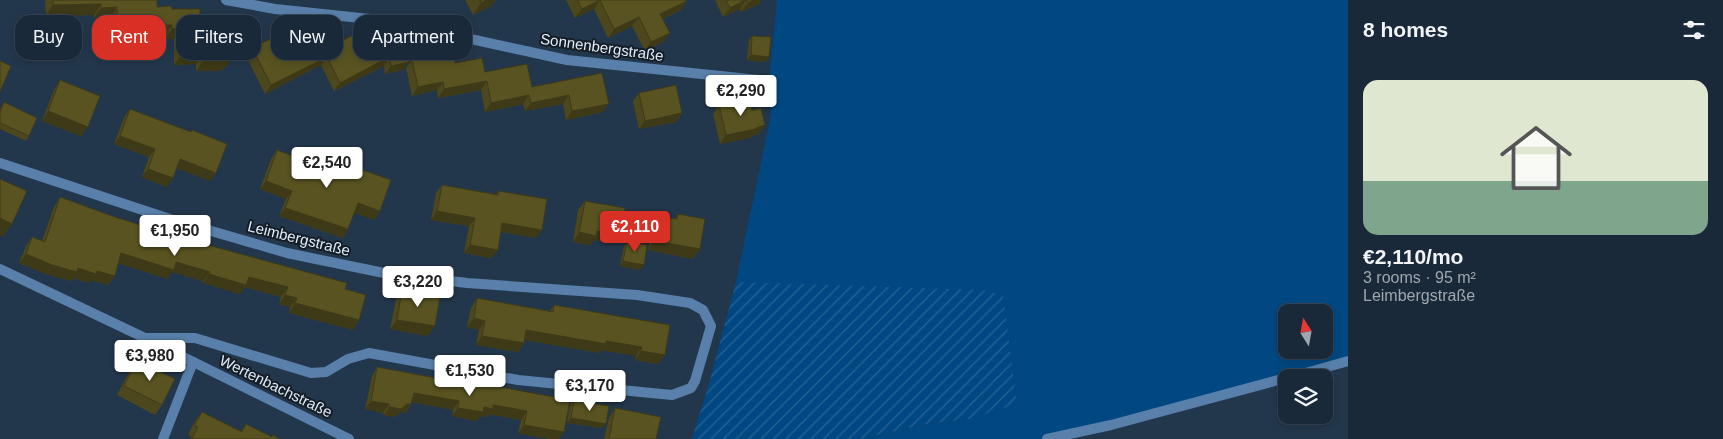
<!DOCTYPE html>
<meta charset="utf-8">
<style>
body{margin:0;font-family:Helvetica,sans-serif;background:#273544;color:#f1f3f6;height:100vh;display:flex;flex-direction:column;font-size:19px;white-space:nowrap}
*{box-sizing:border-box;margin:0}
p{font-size:16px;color:#9fa6ae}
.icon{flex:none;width:28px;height:28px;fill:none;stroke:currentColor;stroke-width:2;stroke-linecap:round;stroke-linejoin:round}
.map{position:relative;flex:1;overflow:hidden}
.sheet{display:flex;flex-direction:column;background:#1a2939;width:375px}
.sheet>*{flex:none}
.banner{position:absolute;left:15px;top:15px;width:475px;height:45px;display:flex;gap:10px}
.needle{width:32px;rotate:349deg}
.tools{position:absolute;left:1278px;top:304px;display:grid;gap:10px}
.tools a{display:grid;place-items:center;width:55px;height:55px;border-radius:10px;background:#1a2939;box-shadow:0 2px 8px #0003,0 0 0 1px #384553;font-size:25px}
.price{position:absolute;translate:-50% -42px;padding:0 11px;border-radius:5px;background:#fff;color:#222;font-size:16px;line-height:32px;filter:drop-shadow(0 1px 2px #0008)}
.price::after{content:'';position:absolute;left:50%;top:30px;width:15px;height:11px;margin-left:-8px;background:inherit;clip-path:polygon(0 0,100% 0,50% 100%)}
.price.active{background:#d93025;color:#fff}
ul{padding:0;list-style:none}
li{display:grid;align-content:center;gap:10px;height:265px;padding:0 15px}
li span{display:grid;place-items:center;height:155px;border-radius:15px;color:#555}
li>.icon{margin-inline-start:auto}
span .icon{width:90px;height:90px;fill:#fffc;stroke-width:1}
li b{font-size:21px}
h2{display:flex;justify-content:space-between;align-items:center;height:60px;padding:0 15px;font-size:21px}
.pill{padding:0 18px;border-radius:15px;background:#1a2939;box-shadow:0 2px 8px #0003,0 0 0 1px #384553;font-size:18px;line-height:45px}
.pill.active{background:#d93025;color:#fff}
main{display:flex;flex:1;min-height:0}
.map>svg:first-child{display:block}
.green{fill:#014882;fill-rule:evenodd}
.garden{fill:url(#garden-furrows)}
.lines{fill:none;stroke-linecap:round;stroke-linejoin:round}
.lane{stroke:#5980ab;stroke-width:10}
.street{stroke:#5980ab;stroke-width:10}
.wall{fill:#4c471c}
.shaded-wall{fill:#3e3a17}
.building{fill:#585321;stroke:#3e3a17}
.labels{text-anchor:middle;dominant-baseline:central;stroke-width:4;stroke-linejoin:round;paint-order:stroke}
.street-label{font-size:15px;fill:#dfebf9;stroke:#151d27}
</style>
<main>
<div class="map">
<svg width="1348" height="439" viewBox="0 0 1348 439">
<defs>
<pattern id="garden-furrows" width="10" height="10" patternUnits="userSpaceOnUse" patternTransform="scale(1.25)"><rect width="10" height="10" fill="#014882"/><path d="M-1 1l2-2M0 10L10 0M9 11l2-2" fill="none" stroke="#266394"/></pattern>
</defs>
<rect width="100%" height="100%" fill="#23374c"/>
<path class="green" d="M777,0H1348V361L1047,439H860L926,424L969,419L736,282L771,115L769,81ZM1286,312H1324V350H1286Z"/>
<path class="garden" d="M736,282L981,290L1003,295L1017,404L969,419L926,424L860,439H692L709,384Z"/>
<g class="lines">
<g class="lane">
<path d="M1288,378L1348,361"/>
<path d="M163,439L193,362"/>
<path d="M1047,439L1111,425L1286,378"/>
</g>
<g class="street">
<path d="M226,0L275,9L389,21L567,60L769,81"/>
<path d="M0,163L170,219L287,253L384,273L467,283L637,295L690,303L703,310L711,326L695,381L691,388L672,395L518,380L369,353L348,359L326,372L311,373L195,338H145"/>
<path d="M0,269L145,338L349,439"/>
</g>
</g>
<g class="wall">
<path d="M45,0H157V7L172,9L200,18L226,67L219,71H196V64L174,65V39H165L164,35L133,36L130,40H110V18H94V15L46,16Z"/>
<path d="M465,0H496L491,6L473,15Z"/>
<path d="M566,0H686L681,10L663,19L670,33L663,42L645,51L632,26L608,38L594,9L575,18Z"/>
<path d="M715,0H761L759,4L741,12L740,9L723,17Z"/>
<path d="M752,36L769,57L765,62L747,60L749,40Z"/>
<path d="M288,39L324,50L367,52L409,62L403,70L385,74L384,66L334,91L321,65L265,94L246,56L252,48Z"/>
<path d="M412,60L455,63L532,87L602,73L603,112L566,120L563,104L525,111L523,104L485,112L481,90L438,98L437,90L412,96L406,68Z"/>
<path d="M60,80L81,136L42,121L54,90Z"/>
<path d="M639,93L682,113L676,122L639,129L633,101Z"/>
<path d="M4,102L29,136L26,141L0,129V109Z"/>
<path d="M719,105L752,110L765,125L759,134L752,136L750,138L720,144L713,114Z"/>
<path d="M130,109L190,132L192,130L216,173L210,181L177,168L167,187L142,177L149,157L114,144L124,118Z"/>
<path d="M277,150L343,175L349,165L380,211L374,220L355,212L343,238L279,216L286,199L260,189L271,159Z"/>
<path d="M442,185L496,194L499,191L536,238L501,232L492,258L464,253L469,226L431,220L436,193Z"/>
<path d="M60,197L115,217L345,289L359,320L353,330L289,313L290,307L279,304L281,297L245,287L240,294L203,283V281L172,272L168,279L118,263L115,276L108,285L91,280L89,283L73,278L71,281L46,274L19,263L26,246L32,237L42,241L54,207Z"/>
<path d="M585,201L614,244L593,240L590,245L573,242L578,210Z"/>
<path d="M678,214L700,249L693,259L648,250L653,225L659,216L675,219Z"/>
<path d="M627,241L641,270L620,266L624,246Z"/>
<path d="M402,290L428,336L390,329L396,299Z"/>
<path d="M477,298L550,311L554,305L670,325L658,364L635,360L636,356L602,350L600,353L525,340L524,343L518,352L476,345L479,330L467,327L471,308Z"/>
<path d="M137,360L162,405L155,415L117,395L131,369Z"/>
<path d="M377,367L461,383L463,380L570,400L564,432L559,439H550L518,433L521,420L489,414L487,417L480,416L477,421L452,416L453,410L412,402L406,413L401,412L395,417L384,415L383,413L365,409L372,376Z"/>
<path d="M574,400L602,428L567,423L570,404Z"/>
<path d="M615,408L656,439H604L609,418Z"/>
<path d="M202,412L241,431L246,424L271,437L280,439H190L192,437L188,435L195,421Z"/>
</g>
<g class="shaded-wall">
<path d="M487,0H496L491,6L473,15L481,3Z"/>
<path d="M600,0L594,9L575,18L582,9Z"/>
<path d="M746,0L740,9L723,17L730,8Z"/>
<path d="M754,0H761L759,4L741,12L748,3Z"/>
<path d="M687,1L681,10L654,23L660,14Z"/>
<path d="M101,4L94,15L46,16L53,5Z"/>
<path d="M117,7L110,18H94L101,8Z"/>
<path d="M639,17L632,26L608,38L614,29Z"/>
<path d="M172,25L164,35L133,36L130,40H110L117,30L138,26Z"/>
<path d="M172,29H181L174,39H165Z"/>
<path d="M670,33L663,42L645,51L651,42Z"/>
<path d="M182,54H203L196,64L174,65Z"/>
<path d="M751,55L769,57L765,62L747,60Z"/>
<path d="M233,56L226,67L219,71H196L203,61Z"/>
<path d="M327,57L321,65L265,94L271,85Z"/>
<path d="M389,57L384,66L334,91L340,83Z"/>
<path d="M409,62L403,70L385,74L391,66Z"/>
<path d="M487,81L481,90L438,98L444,89Z"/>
<path d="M443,82L437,90L412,96L418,87Z"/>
<path d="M529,95L523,104L485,112L491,103Z"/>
<path d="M569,95L563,104L525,111L531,103Z"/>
<path d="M609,104L603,112L566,120L572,111Z"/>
<path d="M48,111L88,127L81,136L42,121Z"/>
<path d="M682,113L676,122L639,129L645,121Z"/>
<path d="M765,125L759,134L752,136L750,138L720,144L726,135Z"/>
<path d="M120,136L155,149L149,157L114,144Z"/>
<path d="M180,159L216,173L210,181L174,167Z"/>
<path d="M148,169L173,178L167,187L142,177Z"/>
<path d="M266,181L292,191L286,199L260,189Z"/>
<path d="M358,203L380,211L374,220L352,212Z"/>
<path d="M285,208L348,229L343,238L279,216Z"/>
<path d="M437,211L475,218L469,226L431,220Z"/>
<path d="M0,218L12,224L3,237L0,235Z"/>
<path d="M502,223L542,230L536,238L496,231Z"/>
<path d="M597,231L621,235L614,244L593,240L590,245L573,242L579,232Z"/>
<path d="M655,241L700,249L693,259L648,250Z"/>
<path d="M470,245L498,250L492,258L464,253Z"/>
<path d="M121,253L176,262L210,272L203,281L172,272L168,279L115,262Z"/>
<path d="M26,254L78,268L97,271L115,276L108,285L91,280L89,283L73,278L71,281L46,274L19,263Z"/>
<path d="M623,261L644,265L641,270L620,266Z"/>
<path d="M209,274L249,277L288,287L281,297L245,287L240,294L203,283Z"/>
<path d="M285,295L297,298L290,307L279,304Z"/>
<path d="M295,303L359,320L353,330L289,313Z"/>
<path d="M474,318L485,321L479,330L467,327Z"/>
<path d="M397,320L435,326L428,336L390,329Z"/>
<path d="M526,330L606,341L642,347L636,356L602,350L600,353L520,339Z"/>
<path d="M482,336L524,343L518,352L476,345Z"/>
<path d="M641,351L665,355L658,364L635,360Z"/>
<path d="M414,393L459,401L453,410L408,401Z"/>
<path d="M371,401L389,404L383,413L365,409Z"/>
<path d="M407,404H411L406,413L401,412L395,417L384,415L390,407Z"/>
<path d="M493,405L527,411L521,420L489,414L487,417L480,416L477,421L452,416L458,408L484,407Z"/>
<path d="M571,418L606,424L602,428L567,423Z"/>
<path d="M524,425L564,432L559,439H550L518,433Z"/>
</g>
<g class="building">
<path d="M53,0H157V7L171,6L172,9H200V18H232L233,56L226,60L203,61V54H182L181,29H172V25L138,26V30H117V7L101,8V4L53,5Z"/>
<path d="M480,0H487L481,3Z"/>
<path d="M577,0H600L582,9Z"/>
<path d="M600,0H686L687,1L660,14L670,33L651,42L639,17L614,29Z"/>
<path d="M726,0H745L730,8Z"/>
<path d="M746,0H754L748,3Z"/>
<path d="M312,27L324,50L357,33L367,52L405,44L409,62L391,66L389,57L340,83L327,57L271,85L252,48L284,32L288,39Z"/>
<path d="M752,36L771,37L769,57L751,55Z"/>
<path d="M453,51L455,63L482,58L485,72L527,64L532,87L602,73L609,104L572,111L569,95L531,103L529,95L491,103L487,81L444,89L443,82L418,87L412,60Z"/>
<path d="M0,61L11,66L0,92Z"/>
<path d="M60,80L100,96L88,127L48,111Z"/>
<path d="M676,85L682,113L645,121L639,93Z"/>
<path d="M750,99L752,110L761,108L765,125L756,128V129L726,135L719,105Z"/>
<path d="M4,102L37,118L29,136L0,123V112Z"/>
<path d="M130,109L191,132L192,130L227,144L216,173L180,159L173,178L148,169L155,149L120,136Z"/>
<path d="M277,150L345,175L349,165L391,180L380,211L358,203L348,229L285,208L292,191L266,181Z"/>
<path d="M0,179L27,191L12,224L0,218Z"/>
<path d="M442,185L498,195L499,191L547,199L542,230L502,223L498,250L470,245L475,218L437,211Z"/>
<path d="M60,197L115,217L208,246V245L347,283L345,289L366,295L359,320L295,303L297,298L285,295L288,287L249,277L246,285L209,274L210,272L176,262L174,270L121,253L115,276L97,271L96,274L78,268L77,272L52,265L26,254L32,237L45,242Z"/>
<path d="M585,201L625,208L621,235L597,231L596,236L579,232Z"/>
<path d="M678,214L705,219L700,249L655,241L659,216L677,219Z"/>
<path d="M627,241L647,245L644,265L623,261Z"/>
<path d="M402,290L440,297L435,326L397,320Z"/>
<path d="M477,298L553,312L554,305L670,325L665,355L641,351L642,347L606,341V344L526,330L524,343L482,336L485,321L474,318Z"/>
<path d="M137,360L175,379L162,405L124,386Z"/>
<path d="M377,367L462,383L463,380L570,400L564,432L524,425L527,411L493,405V409L484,407L483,412L458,408L459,401L414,393L411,404H407L401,409L390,407L389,404L371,401Z"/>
<path d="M574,400L609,406L606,424L571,418Z"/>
<path d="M615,408L661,417L656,439H609Z"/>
<path d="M202,412L242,432L246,424L272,437L273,435L280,439H192L198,427L194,425Z"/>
</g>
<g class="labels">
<g class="street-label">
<text transform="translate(602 47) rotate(8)">Sonnenbergstraße</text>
<text transform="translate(299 238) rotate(14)">Leimbergstraße</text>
<text transform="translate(276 386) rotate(26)">Wertenbachstraße</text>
</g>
</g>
</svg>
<div class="tools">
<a><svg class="needle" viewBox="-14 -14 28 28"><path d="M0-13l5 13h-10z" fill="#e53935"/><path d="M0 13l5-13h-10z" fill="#9fa6ae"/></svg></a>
<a><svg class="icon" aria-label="layers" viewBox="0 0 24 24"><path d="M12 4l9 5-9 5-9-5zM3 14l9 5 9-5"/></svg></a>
</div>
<b class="price" style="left:741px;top:117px">€2,290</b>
<b class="price" style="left:327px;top:189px">€2,540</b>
<b class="price active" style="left:635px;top:253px">€2,110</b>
<b class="price" style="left:175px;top:257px">€1,950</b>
<b class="price" style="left:418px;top:308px">€3,220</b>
<b class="price" style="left:150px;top:382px">€3,980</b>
<b class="price" style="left:470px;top:397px">€1,530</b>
<b class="price" style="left:590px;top:412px">€3,170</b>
<div class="banner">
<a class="pill">Buy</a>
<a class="pill active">Rent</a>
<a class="pill">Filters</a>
<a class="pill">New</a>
<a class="pill">Apartment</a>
</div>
</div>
<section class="sheet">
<h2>8 homes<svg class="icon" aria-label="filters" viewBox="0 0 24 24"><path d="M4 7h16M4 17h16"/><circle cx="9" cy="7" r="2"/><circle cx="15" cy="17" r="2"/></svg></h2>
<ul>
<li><span style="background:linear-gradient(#dfe7d0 65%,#7fa58c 0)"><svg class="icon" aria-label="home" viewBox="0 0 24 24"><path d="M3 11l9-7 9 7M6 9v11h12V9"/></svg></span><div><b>€2,110/mo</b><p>3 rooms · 95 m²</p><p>Leimbergstraße</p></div></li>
</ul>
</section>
</main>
